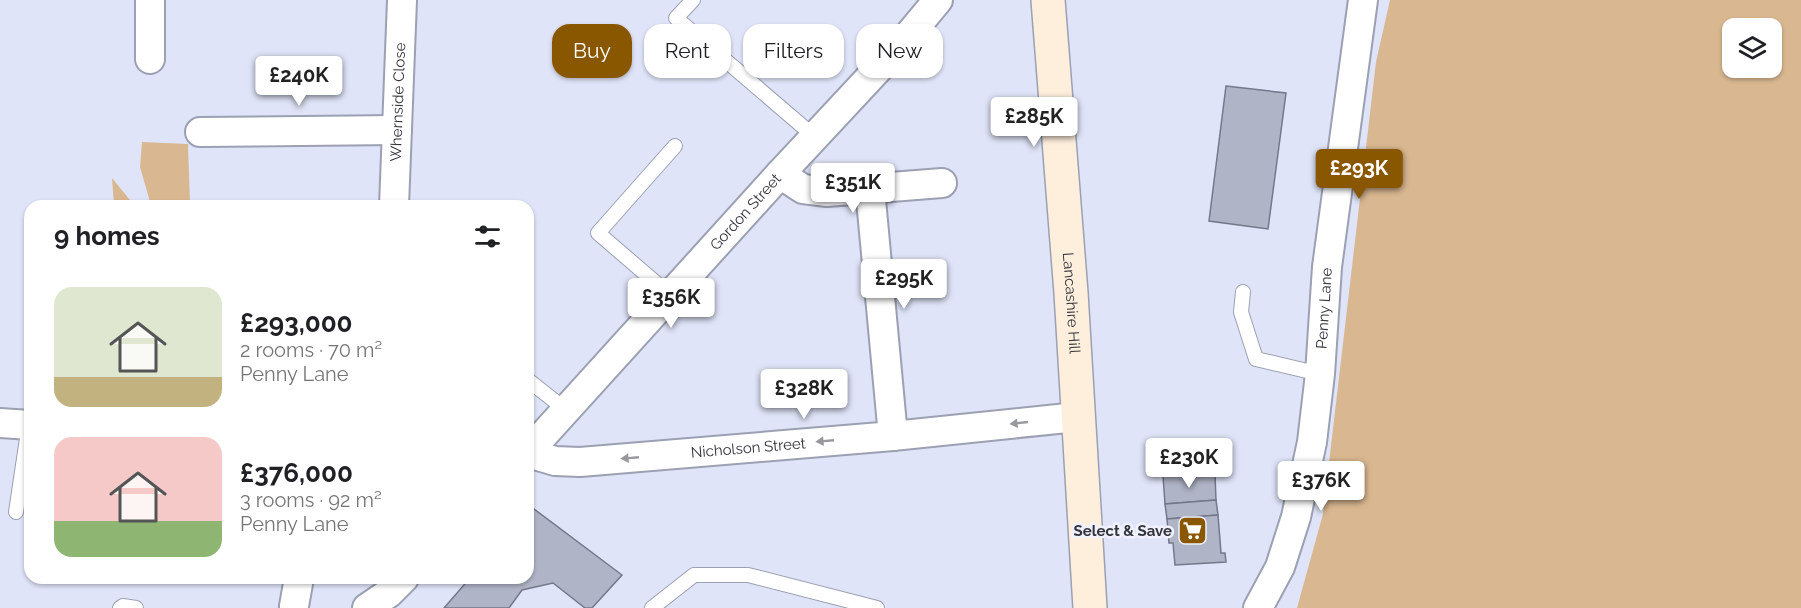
<!DOCTYPE html>
<meta charset="utf-8">
<style>
body{margin:0;font-family:Raleway,sans-serif;background:#f6f6f6;color:#202124;height:100vh;display:flex;flex-direction:column;font-size:22px;white-space:nowrap}
*{box-sizing:border-box;margin:0}
p{font-size:20px;color:#757577}
.icon{flex:none;width:33px;height:33px;fill:none;stroke:currentColor;stroke-width:2;stroke-linecap:round;stroke-linejoin:round}
.map{position:relative;flex:1;overflow:hidden}
.side{position:absolute;left:24px;top:200px;width:510px;height:384px;display:flex;flex-direction:column;background:#fff;border-radius:18px;box-shadow:0 2px 4px #0004}
.side>*{flex:none}
.top-card{position:absolute;left:552px;top:24px;width:570px;height:54px;display:flex;gap:12px}
.fabs{position:absolute;left:1722px;top:18px;display:grid;gap:12px}
.fabs a{display:grid;place-items:center;width:60px;height:60px;border-radius:12px;background:#fff;box-shadow:0 2px 4px #0004;font-size:30px}
.price{position:absolute;translate:-50% -51px;padding:0 14px;border-radius:6px;background:#fff;color:#222;font-size:20px;line-height:39px;filter:drop-shadow(0 2px 3px #0008)}
.price::after{content:'';position:absolute;left:50%;top:36px;width:18px;height:14px;margin-left:-9px;background:inherit;clip-path:polygon(0 0,100% 0,50% 100%)}
.price.selected{background:#8a5701;color:#fff}
ul{padding:0;list-style:none}
li{display:flex;align-items:center;gap:18px;height:150px;padding:0 30px}
li span{display:grid;place-items:center;flex:none;width:168px;height:120px;border-radius:18px;color:#555}
li>.icon{margin-inline-start:auto}
span .icon{width:72px;height:72px;fill:#fffc;stroke-width:1}
li b{font-size:26px}
h2{display:flex;justify-content:space-between;align-items:center;height:72px;padding:0 30px;font-size:26px}
.tag{padding:0 21px;border-radius:18px;background:#fff;box-shadow:0 2px 4px #0004;font-size:21px;line-height:54px}
.tag.selected{background:#8a5701;color:#fff}
.map>svg:first-child{display:block}
.green{fill:#d9b790;fill-rule:evenodd}
.building{fill:#afb4c7;stroke:#74788a;stroke-width:1.5}
.lines{fill:none;stroke-linecap:round;stroke-linejoin:round}
.lane-casing{stroke:#9ba0b2;stroke-width:16}
.street-casing{stroke:#9ba0b2;stroke-width:32}
.secondary-casing{stroke:#9ba0b2;stroke-width:36}
.lane{stroke:#fff;stroke-width:14}
.street{stroke:#fff;stroke-width:28}
.secondary{stroke:#feeedc;stroke-width:33}
.oneway{fill:#98999d}
.labels{text-anchor:middle;dominant-baseline:central;stroke-width:5;stroke-linejoin:round;paint-order:stroke}
.street-label{font-size:15px;fill:#32333b;stroke:#eff2fe}
.poi-label{font-size:15px;font-weight:bold;fill:#32333b;stroke:#eff2fe;text-anchor:end}
</style>
<div class="map">
<svg width="1801" height="608" viewBox="0 0 1801 608">
<rect width="100%" height="100%" fill="#dfe4f8"/>
<g class="green">
<path d="M1390,0H1801V608H1297L1323,514L1376,62ZM1732,28H1772V68H1732Z"/>
<path d="M142,142L188,144L190,205H151L140,167Z"/>
<path d="M112,178L134,205H114Z"/>
<path d="M324,578H359C348,584 340,584 327,582Z"/>
</g>
<g class="building">
<path d="M1226,86L1286,93L1268,229L1209,221Z"/>
<path d="M1189,473V477L1215,475L1216,500L1165,504L1163,476Z"/>
<path d="M1216,500L1218,515L1167,519L1165,504Z"/>
<path d="M530,506L622,575L592,608H585L553,583L522,590L509,608H444L470,578H528V509Z"/>
<path d="M1218,515L1221,553H1225L1226,562L1175,565L1173,543H1169L1167,519Z"/>
</g>
<g class="lines">
<defs>
<g id="lane">
<path d="M693,0L676,18L815,137"/>
<path d="M1243,292L1241,312L1256,359L1320,374"/>
<path d="M670,295L598,233L675,146"/>
<path d="M528,380L566,410"/>
<path d="M16,512L29,425"/>
<path d="M120,608L123,606L136,608"/>
<path d="M652,608L694,575H748L877,608"/>
</g>
<g id="street">
<path d="M150,59V0"/>
<path d="M200,132L397,130"/>
<path d="M780,174L803,189L827,192L942,183"/>
<path d="M870,189L893,436"/>
<path id="s1" d="M394,206L402,0"/>
<path d="M0,423L30,425"/>
<path id="s2" d="M528,452L780,174L904,41L938,0"/>
<path id="s3" d="M528,453L555,461L580,462L893,436L1077,417"/>
<path d="M294,606L299,578"/>
<path d="M367,608L389,593L404,578"/>
<path id="s4" d="M1258,608L1280,567L1296,517L1312,442L1320,374L1327,267L1363,0"/>
</g>
<g id="secondary">
<path id="s5" d="M1048,0L1071,293L1090,608"/>
</g>
</defs>
<use href="#lane" class="lane-casing"/>
<use href="#street" class="street-casing"/>
<use href="#secondary" class="secondary-casing"/>
<use href="#lane" class="lane"/>
<use href="#street" class="street"/>
<use href="#secondary" class="secondary"/>
</g>
<defs><path id="oneway-solid" d="M-6-.8H1V-3.2L6.5 0L1 3.2V.8H-6Z" transform="scale(1.5)"/></defs>
<g class="oneway">
<use href="#oneway-solid" transform="translate(1019 423) rotate(174)"/>
<use href="#oneway-solid" transform="translate(825 441) rotate(175)"/>
<use href="#oneway-solid" transform="translate(630 458) rotate(175)"/>
</g>
<defs>
<symbol id="supermarket-square" viewBox="-11 -11 22 22"><rect x="-9" y="-9" width="18" height="18" rx="4" fill="#8a5701" stroke="#eff2fe"/><path d="M-6-5.5h2.5l.6 2H6L4.5 2H-2.5L-4.4-4H-6ZM-1.5 3.2a1.3 1.3 0 1 0 .1 0ZM3 3.2a1.3 1.3 0 1 0 .1 0Z" fill="#fff"/></symbol>
</defs>
<g fill-rule="evenodd">
<use href="#supermarket-square" x="1176" y="514" width="33" height="33"/>
</g>
<g class="labels">
<g class="street-label">
<text stroke="none"><textPath href="#s1" startOffset="104">Whernside Close</textPath></text>
<text stroke="none"><textPath href="#s2" startOffset="324">Gordon Street</textPath></text>
<text stroke="none"><textPath href="#s5" startOffset="304">Lancashire Hill</textPath></text>
<text stroke="none"><textPath href="#s4" startOffset="310">Penny Lane</textPath></text>
<text stroke="none"><textPath href="#s3" startOffset="222">Nicholson Street</textPath></text>
</g>
<g class="poi-label">
<text x="1172" y="531">Select &amp; Save</text>
</g>
</g>
</svg>
<div class="fabs">
<a><svg class="icon" aria-label="layers" viewBox="0 0 24 24"><path d="M12 4l9 5-9 5-9-5zM3 14l9 5 9-5"/></svg></a>
</div>
<b class="price" style="left:299px;top:107px">£240K</b>
<b class="price" style="left:1034px;top:148px">£285K</b>
<b class="price selected" style="left:1359px;top:200px">£293K</b>
<b class="price" style="left:853px;top:214px">£351K</b>
<b class="price" style="left:904px;top:310px">£295K</b>
<b class="price" style="left:671px;top:329px">£356K</b>
<b class="price" style="left:804px;top:420px">£328K</b>
<b class="price" style="left:1189px;top:489px">£230K</b>
<b class="price" style="left:1321px;top:512px">£376K</b>
<div class="top-card">
<a class="tag selected">Buy</a>
<a class="tag">Rent</a>
<a class="tag">Filters</a>
<a class="tag">New</a>
</div>
<section class="side">
<h2>9 homes<svg class="icon" aria-label="filters" viewBox="0 0 24 24"><path d="M4 7h16M4 17h16"/><circle cx="9" cy="7" r="2"/><circle cx="15" cy="17" r="2"/></svg></h2>
<ul>
<li><span style="background:linear-gradient(#dfe7d0 75%,#c2b280 0)"><svg class="icon" aria-label="home" viewBox="0 0 24 24"><path d="M3 11l9-7 9 7M6 9v11h12V9"/></svg></span><div><b>£293,000</b><p>2 rooms · 70 m²</p><p>Penny Lane</p></div></li>
<li><span style="background:linear-gradient(#f6c9c9 70%,#8fb573 0)"><svg class="icon" aria-label="home" viewBox="0 0 24 24"><path d="M3 11l9-7 9 7M6 9v11h12V9"/></svg></span><div><b>£376,000</b><p>3 rooms · 92 m²</p><p>Penny Lane</p></div></li>
</ul>
</section>
</div>
